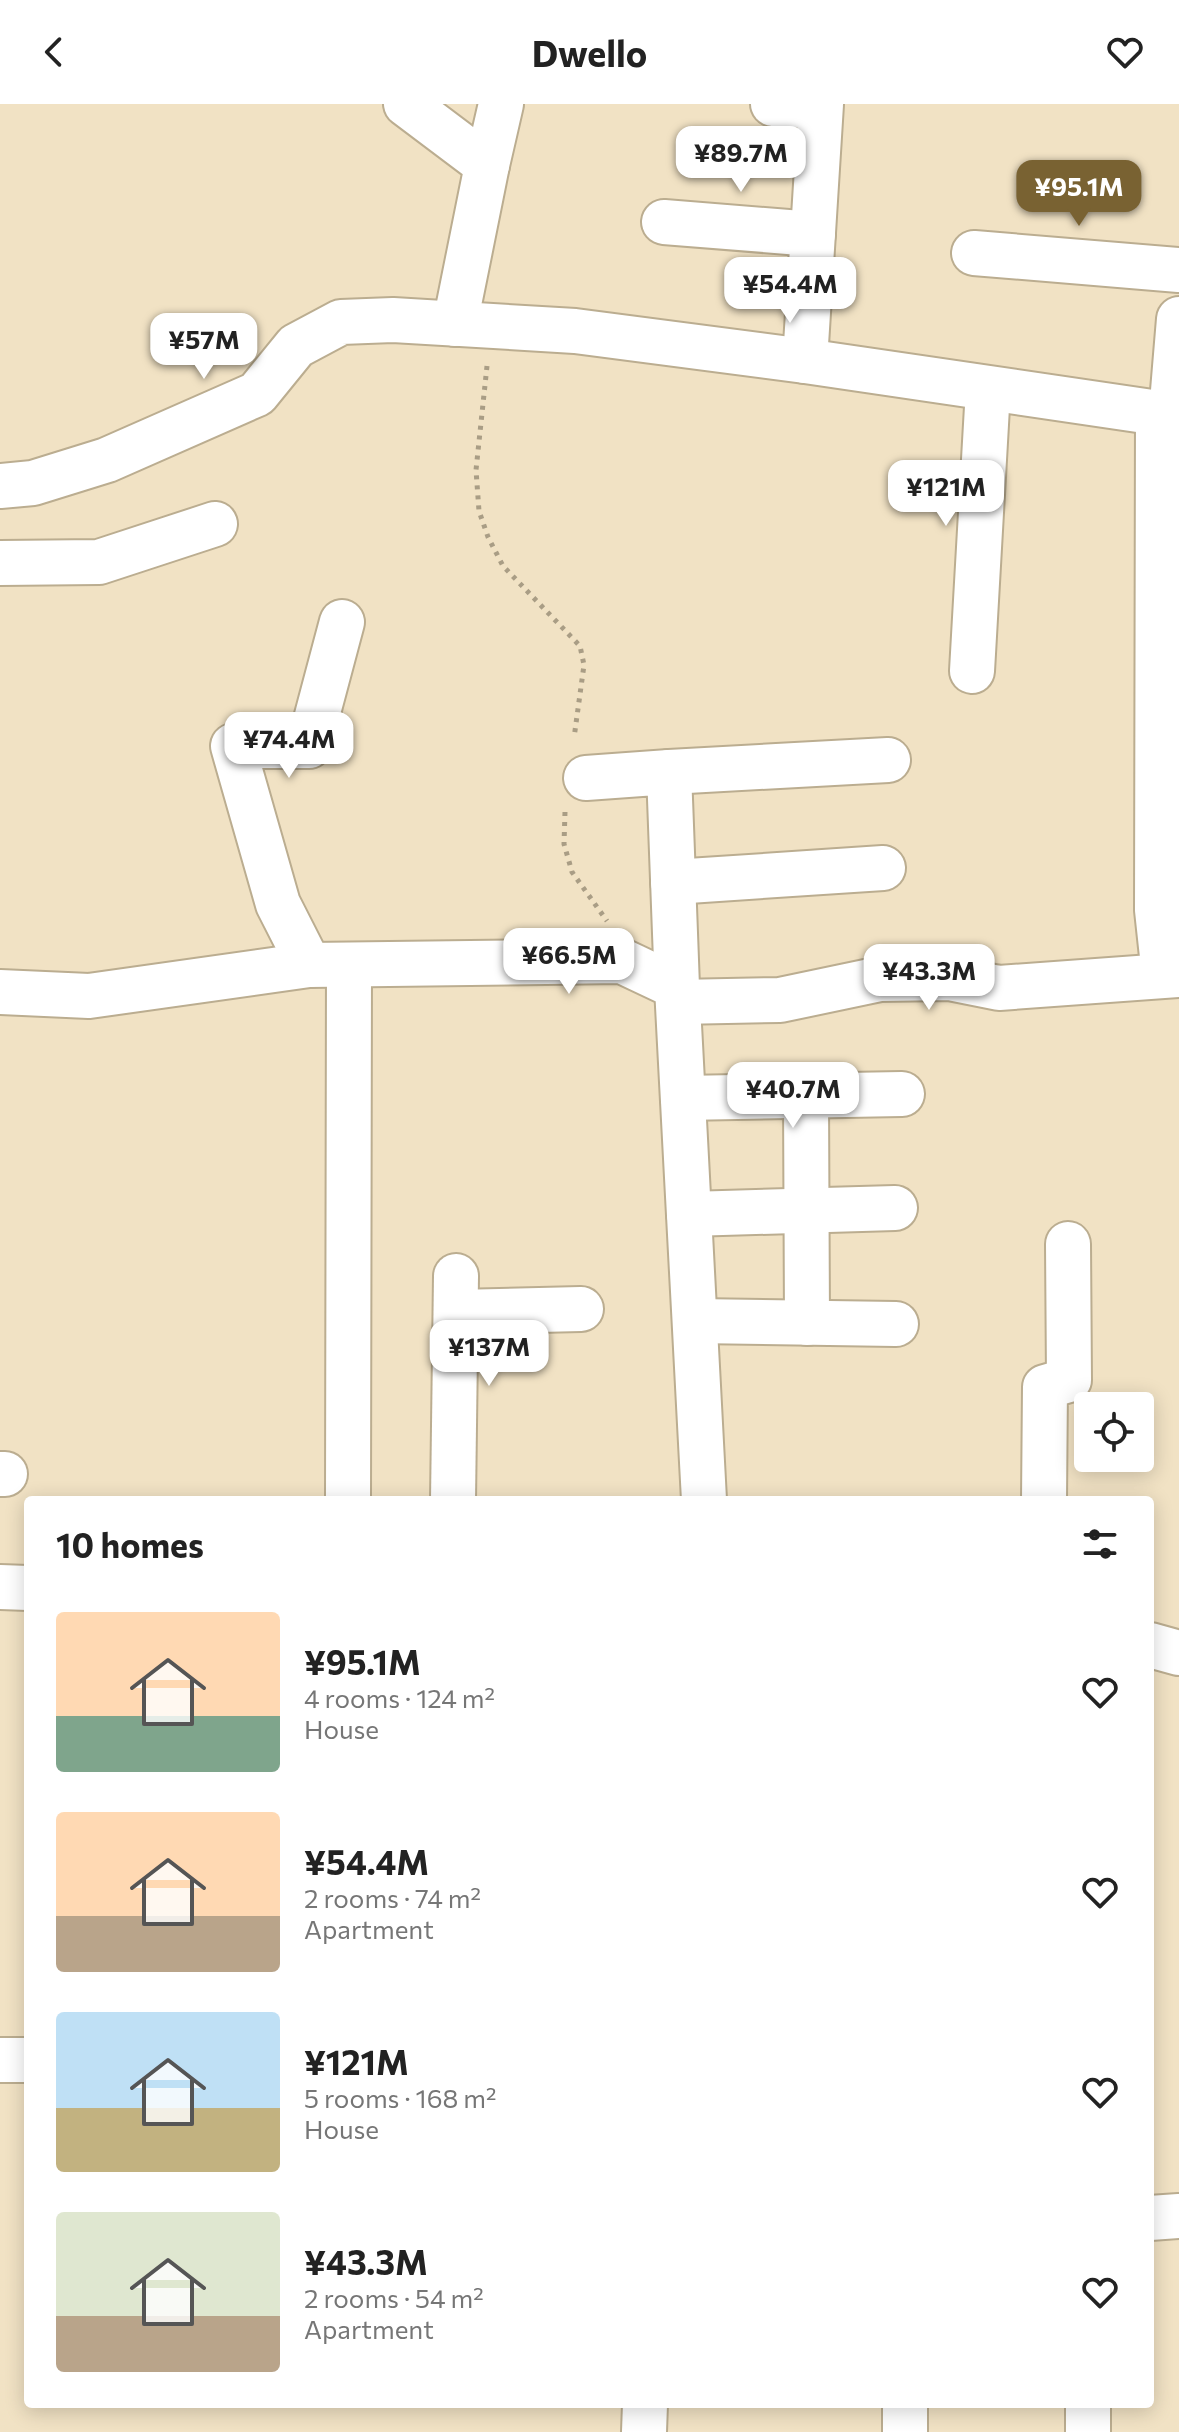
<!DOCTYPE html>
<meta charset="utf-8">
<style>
body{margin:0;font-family:Commissioner,sans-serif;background:#f6f6f6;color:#222;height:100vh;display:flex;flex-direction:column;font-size:30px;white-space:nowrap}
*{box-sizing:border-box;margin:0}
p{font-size:26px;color:#767676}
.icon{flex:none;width:44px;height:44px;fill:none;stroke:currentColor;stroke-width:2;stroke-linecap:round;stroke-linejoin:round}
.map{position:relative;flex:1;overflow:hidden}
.sheet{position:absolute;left:24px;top:1392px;width:1130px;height:912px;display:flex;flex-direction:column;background:#fff;border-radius:8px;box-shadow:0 4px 20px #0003}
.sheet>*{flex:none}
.buttons{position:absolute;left:1074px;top:1288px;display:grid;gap:16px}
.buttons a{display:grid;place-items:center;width:80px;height:80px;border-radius:8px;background:#fff;box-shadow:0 4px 20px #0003;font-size:40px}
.price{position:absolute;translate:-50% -68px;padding:0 18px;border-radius:16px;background:#fff;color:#222;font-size:26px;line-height:52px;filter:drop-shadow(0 2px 4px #0008)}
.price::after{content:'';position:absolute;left:50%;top:48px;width:24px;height:18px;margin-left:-12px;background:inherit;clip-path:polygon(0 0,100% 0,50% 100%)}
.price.current{background:#796232;color:#fff}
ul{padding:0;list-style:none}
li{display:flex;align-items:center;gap:24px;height:200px;padding:0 32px}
li span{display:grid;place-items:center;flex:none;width:224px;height:160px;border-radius:8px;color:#555}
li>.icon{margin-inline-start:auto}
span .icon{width:96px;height:96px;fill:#fffc;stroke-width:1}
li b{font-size:34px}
h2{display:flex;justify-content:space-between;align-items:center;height:96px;padding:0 32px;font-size:34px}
header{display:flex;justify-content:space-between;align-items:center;height:104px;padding:0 32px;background:#fff;font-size:36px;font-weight:700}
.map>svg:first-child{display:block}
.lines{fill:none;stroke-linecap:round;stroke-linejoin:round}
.street-casing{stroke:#bbad90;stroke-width:48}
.path{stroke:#a99d85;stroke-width:5;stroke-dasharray:4 6;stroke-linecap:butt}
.street{stroke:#fff;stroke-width:44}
</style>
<header><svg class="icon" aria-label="back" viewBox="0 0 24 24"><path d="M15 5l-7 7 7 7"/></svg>Dwello<svg class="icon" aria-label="heart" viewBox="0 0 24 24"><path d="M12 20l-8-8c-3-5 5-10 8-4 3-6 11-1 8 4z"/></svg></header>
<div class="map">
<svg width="1179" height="2328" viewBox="0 0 1179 2328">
<rect width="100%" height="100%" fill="#f1e2c4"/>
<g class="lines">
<defs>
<g id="street">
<path d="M406,0L487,61L455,220"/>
<path d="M773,0L820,3"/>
<path d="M487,61L501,0"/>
<path d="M664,118L813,130"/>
<path d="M974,149L1179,166"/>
<path d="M805,257L821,0"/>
<path d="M1158,309L1157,806L1164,871"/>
<path d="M1171,311L1179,215"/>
<path d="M0,382L33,379L107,356L257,290L296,242L341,218L393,216L575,227L805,257L1179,312"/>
<path d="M0,459L99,458L215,420"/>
<path d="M972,567L988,285"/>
<path d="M669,668L888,656"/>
<path d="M586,674L669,668L677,883"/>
<path d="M673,778L883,764"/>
<path d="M309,861L278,800L233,642H309L342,518"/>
<path d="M0,888L89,892L309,861L622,857L677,883L704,1396"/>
<path d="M678,898L780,896L880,875L949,874L999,884L1179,871"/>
<path d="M806,992L807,1219"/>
<path d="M683,994L902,990"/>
<path d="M689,1110L895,1104"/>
<path d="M456,1208L581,1205"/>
<path d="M695,1217L896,1220"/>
<path d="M0,1370H5"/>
<path d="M348,1396L349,862"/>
<path d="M453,1396L456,1172"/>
<path d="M1044,1396L1045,1283L1069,1276L1068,1140"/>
<path d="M0,1483L28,1484"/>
<path d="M1150,1541L1179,1549"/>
<path d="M0,1956H28"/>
<path d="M1150,2114L1179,2112"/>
<path d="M644,2328L645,2300"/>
<path d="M905,2328V2300"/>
<path d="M1088,2328V2300"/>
</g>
</defs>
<use href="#street" class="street-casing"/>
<g class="path">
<path d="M487,262L476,366L479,407L488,433L503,462L580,542L584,561L574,634"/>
<path d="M565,708L564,740L572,768L607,817"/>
</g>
<use href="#street" class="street"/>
</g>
</svg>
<div class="buttons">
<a><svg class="icon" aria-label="locate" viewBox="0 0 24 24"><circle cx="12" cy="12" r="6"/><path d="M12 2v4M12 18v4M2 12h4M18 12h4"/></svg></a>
</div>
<b class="price" style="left:741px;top:90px">¥89.7M</b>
<b class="price current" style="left:1079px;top:124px">¥95.1M</b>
<b class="price" style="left:790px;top:221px">¥54.4M</b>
<b class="price" style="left:204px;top:277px">¥57M</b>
<b class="price" style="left:946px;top:424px">¥121M</b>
<b class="price" style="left:289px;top:676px">¥74.4M</b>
<b class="price" style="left:569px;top:892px">¥66.5M</b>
<b class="price" style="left:929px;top:908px">¥43.3M</b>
<b class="price" style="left:793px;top:1026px">¥40.7M</b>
<b class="price" style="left:489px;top:1284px">¥137M</b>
<section class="sheet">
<h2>10 homes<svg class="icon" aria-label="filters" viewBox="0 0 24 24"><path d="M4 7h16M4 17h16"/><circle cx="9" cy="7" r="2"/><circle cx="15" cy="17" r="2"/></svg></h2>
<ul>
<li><span style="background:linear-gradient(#ffd9b3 65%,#7fa58c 0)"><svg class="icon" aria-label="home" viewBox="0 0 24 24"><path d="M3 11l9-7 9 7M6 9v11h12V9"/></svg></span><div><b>¥95.1M</b><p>4 rooms · 124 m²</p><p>House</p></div><svg class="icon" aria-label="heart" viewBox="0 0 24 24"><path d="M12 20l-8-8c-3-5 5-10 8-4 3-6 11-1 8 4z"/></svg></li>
<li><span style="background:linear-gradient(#ffd9b3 65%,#b9a48a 0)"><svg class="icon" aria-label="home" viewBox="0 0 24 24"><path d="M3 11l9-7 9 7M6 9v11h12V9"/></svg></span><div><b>¥54.4M</b><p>2 rooms · 74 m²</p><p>Apartment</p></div><svg class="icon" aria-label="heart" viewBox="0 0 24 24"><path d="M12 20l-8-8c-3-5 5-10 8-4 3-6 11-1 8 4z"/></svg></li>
<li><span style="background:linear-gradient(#bfe0f5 60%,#c2b280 0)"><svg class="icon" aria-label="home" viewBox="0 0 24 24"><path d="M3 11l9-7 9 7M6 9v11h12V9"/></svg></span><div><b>¥121M</b><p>5 rooms · 168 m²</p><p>House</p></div><svg class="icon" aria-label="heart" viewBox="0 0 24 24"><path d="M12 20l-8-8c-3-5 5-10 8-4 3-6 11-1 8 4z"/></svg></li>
<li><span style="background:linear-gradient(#dfe7d0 65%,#b9a48a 0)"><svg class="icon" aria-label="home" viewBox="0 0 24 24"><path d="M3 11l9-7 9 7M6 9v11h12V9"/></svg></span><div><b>¥43.3M</b><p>2 rooms · 54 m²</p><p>Apartment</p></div><svg class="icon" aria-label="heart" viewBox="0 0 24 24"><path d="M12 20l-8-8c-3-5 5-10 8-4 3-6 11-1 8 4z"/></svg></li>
</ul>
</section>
</div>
